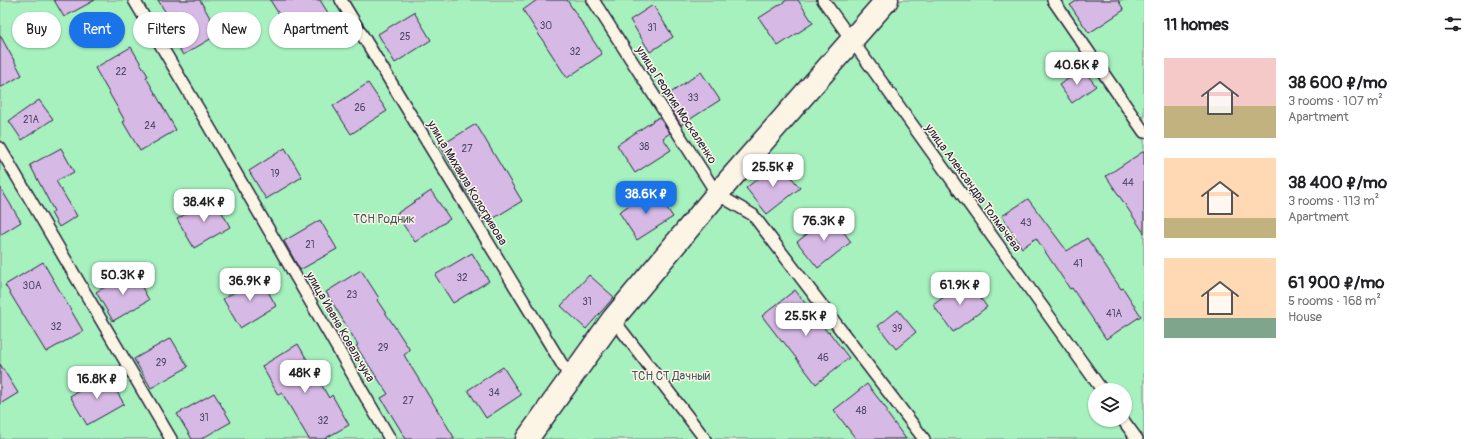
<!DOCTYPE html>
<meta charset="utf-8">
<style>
body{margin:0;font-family:Pangolin,sans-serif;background:#f6f6f6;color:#202124;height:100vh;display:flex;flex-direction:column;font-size:15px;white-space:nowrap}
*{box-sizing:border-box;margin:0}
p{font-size:13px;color:#757577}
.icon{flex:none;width:22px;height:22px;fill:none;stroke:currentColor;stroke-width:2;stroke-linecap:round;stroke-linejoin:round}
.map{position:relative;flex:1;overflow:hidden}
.details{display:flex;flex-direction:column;background:#fff;width:340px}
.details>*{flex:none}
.guide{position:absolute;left:12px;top:12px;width:380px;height:36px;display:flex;gap:8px}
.tools{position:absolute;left:1088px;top:383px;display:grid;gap:8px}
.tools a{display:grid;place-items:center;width:44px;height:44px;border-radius:50%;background:#fff;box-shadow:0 1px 3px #0004;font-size:20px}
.price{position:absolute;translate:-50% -34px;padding:0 9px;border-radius:8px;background:#fff;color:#222;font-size:13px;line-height:26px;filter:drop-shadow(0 1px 2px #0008)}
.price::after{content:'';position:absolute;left:50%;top:24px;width:12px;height:9px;margin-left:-6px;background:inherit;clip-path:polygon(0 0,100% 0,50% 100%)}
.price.current{background:#1a73e8;color:#fff}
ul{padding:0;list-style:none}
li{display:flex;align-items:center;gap:12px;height:100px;padding:0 20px}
li span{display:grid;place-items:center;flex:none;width:112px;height:80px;border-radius:0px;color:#555}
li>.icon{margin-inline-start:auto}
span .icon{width:48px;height:48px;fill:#fffc;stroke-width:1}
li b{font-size:17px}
h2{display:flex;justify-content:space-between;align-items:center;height:48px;padding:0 20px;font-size:17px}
.pill{padding:0 14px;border-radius:18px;background:#fff;box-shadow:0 1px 3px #0004;font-size:14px;line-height:36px}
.pill.current{background:#1a73e8;color:#fff}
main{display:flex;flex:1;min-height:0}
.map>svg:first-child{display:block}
.green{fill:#a7f1bf;stroke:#648a7d;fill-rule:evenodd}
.building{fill:#d7b9e6;stroke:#22223b}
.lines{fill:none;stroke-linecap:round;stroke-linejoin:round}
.service-casing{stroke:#22223b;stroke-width:14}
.minor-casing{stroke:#22223b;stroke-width:25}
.service{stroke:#fcf5e5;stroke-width:11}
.minor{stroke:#fcf5e5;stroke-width:22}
.labels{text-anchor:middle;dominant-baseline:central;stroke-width:3;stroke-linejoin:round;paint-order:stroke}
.number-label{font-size:10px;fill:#4f4866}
.street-label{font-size:12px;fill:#22223b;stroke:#fcf5e5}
.park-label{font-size:12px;fill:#43565c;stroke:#fcf5e5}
</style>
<main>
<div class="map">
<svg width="1144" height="439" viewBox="0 0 1144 439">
<rect width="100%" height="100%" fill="#f5e9e5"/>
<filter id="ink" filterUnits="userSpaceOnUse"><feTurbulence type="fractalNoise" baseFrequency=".025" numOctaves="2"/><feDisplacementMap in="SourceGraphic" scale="8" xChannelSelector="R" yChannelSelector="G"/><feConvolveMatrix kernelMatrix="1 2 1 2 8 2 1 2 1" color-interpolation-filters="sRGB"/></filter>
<g filter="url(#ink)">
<path class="green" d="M0,0H1144V439H0ZM1095,390H1125V420H1095Z"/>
<g class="building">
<path d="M54,0H95L64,17Z"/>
<path d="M158,0H200L219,34L183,55L166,27L172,23Z"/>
<path d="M270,0H320L330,16L294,38Z"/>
<path d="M537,0H567L602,54L567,78L523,10Z"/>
<path d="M787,0H798L813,23L778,46L759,18Z"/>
<path d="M1078,0H1118L1124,10L1089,33L1070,5Z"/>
<path d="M653,5L673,37L650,52L630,20Z"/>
<path d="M414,12L431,40L395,63L378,34Z"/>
<path d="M0,35L22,75L0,88Z"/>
<path d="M131,47L148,76L146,77L176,130L140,151L123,122L125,121L95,68Z"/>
<path d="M1083,69L1096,86L1072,103L1059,85Z"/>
<path d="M701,72L720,100L681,125L671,109L673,108L666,96Z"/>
<path d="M368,83L387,111L351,134L333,106Z"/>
<path d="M39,100L53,119L22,140L9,121Z"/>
<path d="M659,117L670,133L663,138L671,150L635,173L617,145Z"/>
<path d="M476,124L522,201L486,223L440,146Z"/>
<path d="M61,148L74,172L56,181L77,216L59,227L51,213L54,211L30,165Z"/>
<path d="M285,148L302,177L266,199L249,171Z"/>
<path d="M1144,151V233L1106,176Z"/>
<path d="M779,162L800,188L767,214L746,188Z"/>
<path d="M0,187L21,222L0,235Z"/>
<path d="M654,189L673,217L637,240L619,212Z"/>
<path d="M431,191L450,219L415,242L396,214Z"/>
<path d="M214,198L230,227L194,248L177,219Z"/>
<path d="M1028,199L1067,251L1087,238L1121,289L1123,288L1141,316L1106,339L1072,288L1070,289L1036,238L1022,248L1002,216Z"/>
<path d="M831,215L851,242L818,268L797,242Z"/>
<path d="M320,220L337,249L300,270L284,241Z"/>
<path d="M472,253L489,281L453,303L435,275Z"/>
<path d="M43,262L83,331L46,352L5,285Z"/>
<path d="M361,270L379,298L377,300L410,350L404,355L455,439H406L381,398L388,394L356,346L358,345L326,292Z"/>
<path d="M133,271L149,300L113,321L96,292Z"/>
<path d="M589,275L614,297L586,329L561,306Z"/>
<path d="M260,277L276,306L240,328L223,299Z"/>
<path d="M967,280L987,307L953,332L933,305Z"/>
<path d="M795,290L828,333L829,332L849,358L816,384L783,341L782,342L762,316Z"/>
<path d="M898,310L916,332L896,349L878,326Z"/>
<path d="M171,338L188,367L151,388L134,359Z"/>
<path d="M298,344L329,398L332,395L349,425L324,439H309L282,393L278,395L262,366Z"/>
<path d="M0,364L18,393L0,404Z"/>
<path d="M503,367L521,395L486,418L468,390Z"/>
<path d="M107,375L124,404L87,425L70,396Z"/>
<path d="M867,384L888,411L886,412L906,439H856L834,410Z"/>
<path d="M214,393L231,422L201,439H192L177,414Z"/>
</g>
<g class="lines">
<defs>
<g id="service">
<path d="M134,0L208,125L390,439"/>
<path d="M341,0L571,379"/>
<path d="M593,0L717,194L753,215L924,439"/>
<path d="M823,0L1102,390"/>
<path d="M1053,0L1144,132"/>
<path d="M0,148L171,439"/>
<path d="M613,319L705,439"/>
<path d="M1123,420L1137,439"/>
</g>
<path id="minor" d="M527,439L613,319L717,194L887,0"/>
</defs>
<use href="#service" class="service-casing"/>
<use href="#minor" class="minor-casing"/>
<use href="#service" class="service"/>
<use href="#minor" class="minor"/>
</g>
</g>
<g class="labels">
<g class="number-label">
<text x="546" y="26">30</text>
<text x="652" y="28">31</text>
<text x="405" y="37">25</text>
<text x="575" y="52">32</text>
<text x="121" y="72">22</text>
<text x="693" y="98">33</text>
<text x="360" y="108">26</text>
<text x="31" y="120">21А</text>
<text x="150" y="126">24</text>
<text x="644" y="147">38</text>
<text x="467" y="149">27</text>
<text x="275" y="174">19</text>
<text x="1128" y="183">44</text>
<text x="1026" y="223">43</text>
<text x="310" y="245">21</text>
<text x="1078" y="264">41</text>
<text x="462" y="278">32</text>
<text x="32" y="286">30А</text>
<text x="352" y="295">23</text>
<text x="587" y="302">31</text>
<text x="1114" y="314">41А</text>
<text x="56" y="327">32</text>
<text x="897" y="329">39</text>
<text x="383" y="348">29</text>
<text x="823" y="358">46</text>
<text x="161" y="363">29</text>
<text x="494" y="393">34</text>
<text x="408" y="401">27</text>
<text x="861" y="411">48</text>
<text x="204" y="418">31</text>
<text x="323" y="421">32</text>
</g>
<g class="street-label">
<text transform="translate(676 105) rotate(57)">улица Георгия Москаленко</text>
<text transform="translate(467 183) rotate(59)">улица Михаила Кологривова</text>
<text transform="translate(973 188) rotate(54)">улица Александра Толмачёва</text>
<text transform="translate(340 327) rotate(60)">улица Ивана Ковальчука</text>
</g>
<g class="park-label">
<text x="384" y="219">ТСН Родник</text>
<text x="671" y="376">ТСН СТ Дачный</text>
</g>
</g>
</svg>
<div class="tools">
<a><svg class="icon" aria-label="layers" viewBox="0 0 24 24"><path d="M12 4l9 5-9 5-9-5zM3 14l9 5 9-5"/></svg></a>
</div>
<b class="price" style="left:1077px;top:86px">40.6K ₽</b>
<b class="price" style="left:773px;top:188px">25.5K ₽</b>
<b class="price current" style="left:646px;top:215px">38.6K ₽</b>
<b class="price" style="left:204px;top:223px">38.4K ₽</b>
<b class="price" style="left:824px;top:242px">76.3K ₽</b>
<b class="price" style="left:123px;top:296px">50.3K ₽</b>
<b class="price" style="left:250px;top:302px">36.9K ₽</b>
<b class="price" style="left:960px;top:306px">61.9K ₽</b>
<b class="price" style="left:806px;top:337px">25.5K ₽</b>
<b class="price" style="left:305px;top:394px">48K ₽</b>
<b class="price" style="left:97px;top:400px">16.8K ₽</b>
<div class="guide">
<a class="pill">Buy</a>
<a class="pill current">Rent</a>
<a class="pill">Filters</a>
<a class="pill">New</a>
<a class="pill">Apartment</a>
</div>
</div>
<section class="details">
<h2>11 homes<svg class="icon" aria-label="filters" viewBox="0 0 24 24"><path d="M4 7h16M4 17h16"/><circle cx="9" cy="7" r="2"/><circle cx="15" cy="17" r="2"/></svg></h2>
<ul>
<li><span style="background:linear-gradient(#f6c9c9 60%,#c2b280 0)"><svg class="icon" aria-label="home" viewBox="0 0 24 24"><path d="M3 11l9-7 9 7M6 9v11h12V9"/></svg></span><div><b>38 600 ₽/mo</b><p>3 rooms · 107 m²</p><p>Apartment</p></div></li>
<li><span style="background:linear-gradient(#ffd9b3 75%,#c2b280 0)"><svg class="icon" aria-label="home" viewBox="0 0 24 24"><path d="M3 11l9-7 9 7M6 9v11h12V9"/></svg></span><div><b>38 400 ₽/mo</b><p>3 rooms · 113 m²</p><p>Apartment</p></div></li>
<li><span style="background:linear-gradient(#ffd9b3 75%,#7fa58c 0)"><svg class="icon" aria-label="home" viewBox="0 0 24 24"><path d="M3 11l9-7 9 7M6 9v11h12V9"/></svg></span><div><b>61 900 ₽/mo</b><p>5 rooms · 168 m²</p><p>House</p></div></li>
</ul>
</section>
</main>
